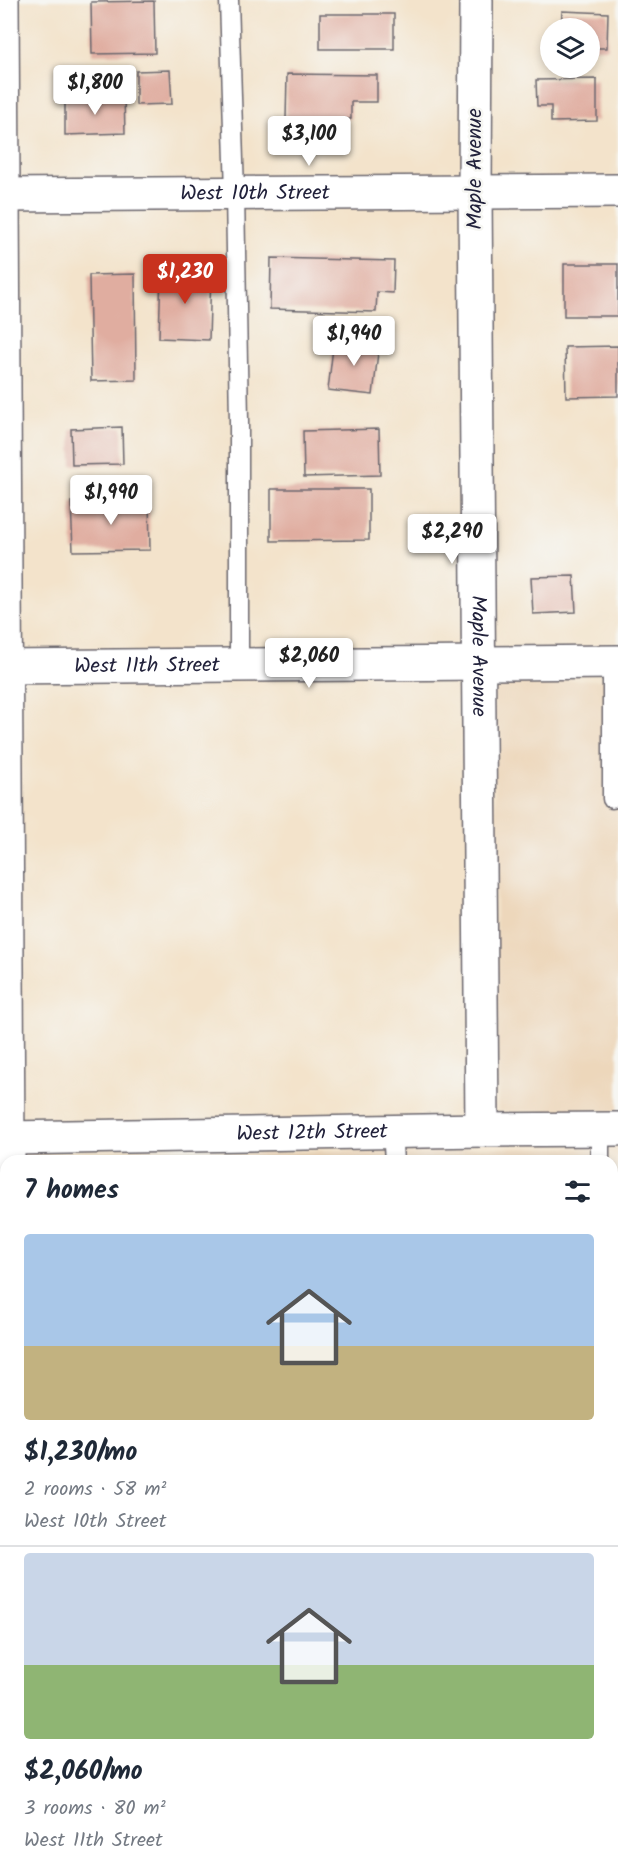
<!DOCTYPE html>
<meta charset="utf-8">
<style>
body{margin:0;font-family:Kalam,sans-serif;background:#f6f6f7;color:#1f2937;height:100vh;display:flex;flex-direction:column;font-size:22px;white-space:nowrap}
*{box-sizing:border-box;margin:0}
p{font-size:20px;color:#747a83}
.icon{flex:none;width:33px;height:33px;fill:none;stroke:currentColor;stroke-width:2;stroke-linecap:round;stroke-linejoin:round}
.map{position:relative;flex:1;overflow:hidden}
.panel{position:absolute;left:0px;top:1155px;width:618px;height:720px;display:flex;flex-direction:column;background:#fff;border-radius:18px 18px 0 0;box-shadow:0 3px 9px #0003}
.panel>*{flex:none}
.fabs{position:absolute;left:540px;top:18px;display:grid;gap:12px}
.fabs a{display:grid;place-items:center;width:60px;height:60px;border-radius:50%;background:#fff;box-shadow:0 3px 9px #0003;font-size:30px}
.price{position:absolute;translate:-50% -51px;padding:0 14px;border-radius:6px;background:#fff;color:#222;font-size:20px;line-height:39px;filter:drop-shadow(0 2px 3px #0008)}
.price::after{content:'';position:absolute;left:50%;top:36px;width:18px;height:14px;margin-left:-9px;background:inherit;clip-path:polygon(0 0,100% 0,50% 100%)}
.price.current{background:#c8321e;color:#fff}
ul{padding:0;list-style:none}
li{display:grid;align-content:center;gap:12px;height:318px;padding:0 24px}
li+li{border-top:2px solid #e0e1e3}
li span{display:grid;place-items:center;height:186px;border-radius:6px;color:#555}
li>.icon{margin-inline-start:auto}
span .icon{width:108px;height:108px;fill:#fffc;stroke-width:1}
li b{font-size:26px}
h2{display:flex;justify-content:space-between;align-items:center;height:72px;padding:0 24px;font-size:26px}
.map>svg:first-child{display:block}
.built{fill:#edd7bb}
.building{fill:#e0ada0}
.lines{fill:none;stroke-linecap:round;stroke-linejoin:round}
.lane-casing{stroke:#6b666d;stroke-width:21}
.street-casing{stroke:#6b666d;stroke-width:36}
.secondary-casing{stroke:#6b666d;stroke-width:36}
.lane{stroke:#fff;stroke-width:18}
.street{stroke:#fff;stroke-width:33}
.secondary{stroke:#f7e8c3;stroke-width:33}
.rail-casing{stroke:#22223b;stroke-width:7}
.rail{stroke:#f6f6f2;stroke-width:4.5;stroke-dasharray:14;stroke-linecap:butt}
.labels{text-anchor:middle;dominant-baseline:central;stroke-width:5;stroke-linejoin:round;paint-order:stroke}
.street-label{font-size:21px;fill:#22223b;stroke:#f6f6f2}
</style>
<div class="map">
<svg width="618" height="1875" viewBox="0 0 618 1875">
<rect width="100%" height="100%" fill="#f6f6f2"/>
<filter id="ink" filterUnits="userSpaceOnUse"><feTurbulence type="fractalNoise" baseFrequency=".0167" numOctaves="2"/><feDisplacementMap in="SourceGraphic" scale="12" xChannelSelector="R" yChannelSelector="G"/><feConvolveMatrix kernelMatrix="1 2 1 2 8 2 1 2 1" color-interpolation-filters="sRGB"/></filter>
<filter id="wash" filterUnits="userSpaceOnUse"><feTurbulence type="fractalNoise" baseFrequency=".008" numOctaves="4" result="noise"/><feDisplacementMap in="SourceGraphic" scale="24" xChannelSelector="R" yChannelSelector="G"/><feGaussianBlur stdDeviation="1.35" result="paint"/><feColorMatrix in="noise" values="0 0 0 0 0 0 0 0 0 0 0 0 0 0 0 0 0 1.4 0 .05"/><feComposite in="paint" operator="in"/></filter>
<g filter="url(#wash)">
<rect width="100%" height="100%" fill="#f3e3cb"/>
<g class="built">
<path d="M494,680H618V1111H498Z"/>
<path d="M618,1147V1590H612V1161H24V1157L482,1148Z"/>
</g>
<g id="blocks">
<g class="building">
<path d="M154,1L155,53L92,54L91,2Z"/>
<path d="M562,11L608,13L607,48H590V28H561Z"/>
<rect x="320" y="14" width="74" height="35"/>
<path d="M170,70L172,104L136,105V71Z"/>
<path d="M287,74L377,75V102H351V119H286Z"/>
<path d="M597,79V121L551,122V106H537L536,80Z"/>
<path d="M124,97L125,133L65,135V98Z"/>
<path d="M271,258L394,261L393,293L377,292L376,312L270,309Z"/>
<rect x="564" y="264" width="54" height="52"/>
<path d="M161,271L211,272L209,340L159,338Z"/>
<path d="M135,274L136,380L91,381L89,275Z"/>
<path d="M334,339L379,344L373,395L328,390Z"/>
<path d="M618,346V396L566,397L565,347Z"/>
<path d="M122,427L123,464L72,465L71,429Z"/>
<path d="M379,429L380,475L304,477L303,431Z"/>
<path d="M271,489H369V540L271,541Z"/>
<path d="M149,501L150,550L73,551L71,502Z"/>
<path d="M574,576L576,612L533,614L531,577Z"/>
</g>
</g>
</g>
<g filter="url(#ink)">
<use href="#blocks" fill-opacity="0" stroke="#6b666d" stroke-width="1.5"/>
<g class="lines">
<defs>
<g id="lane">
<path d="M229,0L235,193L239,421V665"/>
<path d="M612,662V799"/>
<path d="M600,1129V1161"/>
<path d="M392,1131L394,1161"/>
<path d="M612,1386H618"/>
<path d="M612,1441L618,1447"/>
</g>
<g id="street">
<path d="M2,0L8,1161"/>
<path id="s1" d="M476,0L475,191L482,1130"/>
<path id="s2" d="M0,195L618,191"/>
<path id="s3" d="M0,667L618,662"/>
<path id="s4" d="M8,1138L482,1130L618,1129"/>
</g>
<g id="secondary">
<path d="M612,1608H618"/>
<path d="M0,1614H6"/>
</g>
</defs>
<use href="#lane" class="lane-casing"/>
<use href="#street" class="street-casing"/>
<use href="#secondary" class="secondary-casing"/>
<use href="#lane" class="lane"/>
<use href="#street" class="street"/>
<use href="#secondary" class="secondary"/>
<defs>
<g id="rail">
<path d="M0,1182L6,1189"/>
<path d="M612,1500L618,1502"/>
</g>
</defs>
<use href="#rail" class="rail-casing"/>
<use href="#rail" class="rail"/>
</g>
</g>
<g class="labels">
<g class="street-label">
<text transform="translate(475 169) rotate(-90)">Maple Avenue</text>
<text stroke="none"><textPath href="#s2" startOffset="255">West 10th Street</textPath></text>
<text stroke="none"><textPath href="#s1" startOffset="656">Maple Avenue</textPath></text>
<text stroke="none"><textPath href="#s3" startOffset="147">West 11th Street</textPath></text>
<text stroke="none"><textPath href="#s4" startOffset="304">West 12th Street</textPath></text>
</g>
</g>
</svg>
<div class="fabs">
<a><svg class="icon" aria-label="layers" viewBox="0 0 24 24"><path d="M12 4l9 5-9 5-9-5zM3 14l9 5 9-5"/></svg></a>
</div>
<b class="price" style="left:95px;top:116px">$1,800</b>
<b class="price" style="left:309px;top:167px">$3,100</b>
<b class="price current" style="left:185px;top:305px">$1,230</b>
<b class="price" style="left:354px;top:367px">$1,940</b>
<b class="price" style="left:111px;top:526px">$1,990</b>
<b class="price" style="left:452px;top:565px">$2,290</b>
<b class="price" style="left:309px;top:689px">$2,060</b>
<section class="panel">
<h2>7 homes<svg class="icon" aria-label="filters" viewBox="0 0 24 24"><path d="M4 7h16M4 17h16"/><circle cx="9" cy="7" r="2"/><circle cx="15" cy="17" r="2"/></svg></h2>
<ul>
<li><span style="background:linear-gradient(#a9c7e8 60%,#c2b280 0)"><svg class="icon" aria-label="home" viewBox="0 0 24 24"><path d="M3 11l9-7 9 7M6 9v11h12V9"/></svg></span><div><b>$1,230/mo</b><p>2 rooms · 58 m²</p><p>West 10th Street</p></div></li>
<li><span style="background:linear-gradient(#c9d6e8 60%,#8fb573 0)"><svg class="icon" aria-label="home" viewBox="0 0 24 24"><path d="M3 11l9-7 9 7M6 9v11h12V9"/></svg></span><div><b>$2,060/mo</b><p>3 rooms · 80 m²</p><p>West 11th Street</p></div></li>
</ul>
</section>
</div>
